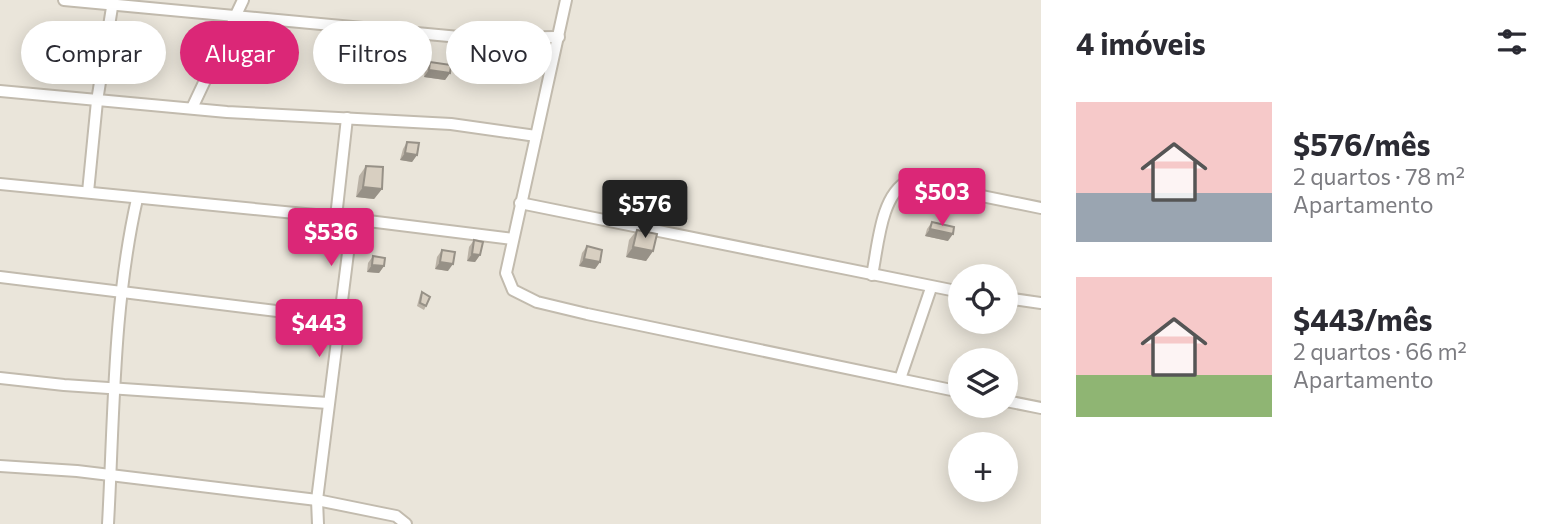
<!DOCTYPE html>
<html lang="pt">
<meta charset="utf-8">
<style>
body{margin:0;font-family:Commissioner,sans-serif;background:#f7f7f7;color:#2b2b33;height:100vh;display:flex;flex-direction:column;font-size:26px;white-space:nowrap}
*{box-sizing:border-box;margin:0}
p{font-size:23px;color:#7c7c81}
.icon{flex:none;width:38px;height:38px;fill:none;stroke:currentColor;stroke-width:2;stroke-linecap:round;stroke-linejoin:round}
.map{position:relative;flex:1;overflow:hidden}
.panel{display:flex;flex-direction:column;background:#fff;width:525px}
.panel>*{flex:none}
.hud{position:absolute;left:21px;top:21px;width:665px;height:63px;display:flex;gap:14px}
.fabs{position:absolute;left:948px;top:264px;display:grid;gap:14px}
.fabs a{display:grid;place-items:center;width:70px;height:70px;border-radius:50%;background:#fff;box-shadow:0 4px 18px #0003;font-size:35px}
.price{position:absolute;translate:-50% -60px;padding:0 16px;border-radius:7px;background:#db2777;color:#fff;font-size:23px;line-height:46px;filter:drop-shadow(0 2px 4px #0008)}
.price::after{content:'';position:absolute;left:50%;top:42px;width:21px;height:16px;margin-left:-10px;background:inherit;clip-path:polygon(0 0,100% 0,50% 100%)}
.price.current{background:#222;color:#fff}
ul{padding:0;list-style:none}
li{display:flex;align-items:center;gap:21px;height:175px;padding:0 35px}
li span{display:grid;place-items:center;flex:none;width:196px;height:140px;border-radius:0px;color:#555}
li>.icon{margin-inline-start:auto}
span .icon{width:84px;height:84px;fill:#fffc;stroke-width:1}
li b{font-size:30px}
h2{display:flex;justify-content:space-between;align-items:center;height:84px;padding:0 35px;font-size:30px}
.tag{padding:0 24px;border-radius:32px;background:#fff;box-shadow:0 4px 18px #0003;font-size:24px;line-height:63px}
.tag.current{background:#db2777;color:#fff}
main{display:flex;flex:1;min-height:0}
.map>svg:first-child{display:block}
.residential{fill:#eae5da;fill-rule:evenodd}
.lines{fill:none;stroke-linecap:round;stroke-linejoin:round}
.street-casing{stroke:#c2bbae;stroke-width:14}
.street{stroke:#fff;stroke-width:10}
.wall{fill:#bab2a6}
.shaded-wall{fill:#979187}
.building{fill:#d8cfc1;stroke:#979187;stroke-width:2}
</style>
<main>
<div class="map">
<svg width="1041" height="524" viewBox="0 0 1041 524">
<rect width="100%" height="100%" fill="#f6f3ec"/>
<path class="residential" d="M0,0H1041V524H0ZM961,276H1006V322H961ZM961,360H1006V406H961ZM961,444H1006V490H961Z"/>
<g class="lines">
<defs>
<g id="street">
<path d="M64,0L470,38L559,37"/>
<path d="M566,0L506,273L513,290L537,302L587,314L961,392"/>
<path d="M0,91L227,112L451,124L536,136"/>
<path d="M192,108L243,0"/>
<path d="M0,184L336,217L513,239"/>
<path d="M88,192L97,101L113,1"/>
<path d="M520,203L961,292"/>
<path d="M336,217L347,118"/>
<path d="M872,275C878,248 880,195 908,181L1041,208"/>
<path d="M0,277L342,319"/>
<path d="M1006,298L1041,303"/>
<path d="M0,378L64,385L328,403"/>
<path d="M900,379L931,288"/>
<path d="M1006,401L1041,408"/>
<path d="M0,466L77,471L317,500L396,516L406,524"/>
<path d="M108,524C114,416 113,305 137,199"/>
<path d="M318,524L317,500L352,221"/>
</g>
</defs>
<use href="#street" class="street-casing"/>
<use href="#street" class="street"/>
</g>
<g class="wall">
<path d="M430,62L450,73L445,80L424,77L425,69Z"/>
<path d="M407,142L417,155L412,162L400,160L403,149Z"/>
<path d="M366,166L382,189L374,199L356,197L359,176Z"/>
<path d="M932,222L948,241L925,236L927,229Z"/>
<path d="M637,230L653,251L646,261L626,257L629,240Z"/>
<path d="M474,240L480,255L475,262L467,261L469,247Z"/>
<path d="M587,246L600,262L595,269L579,266L582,253Z"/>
<path d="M442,250L448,271L435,269L437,257Z"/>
<path d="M373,256L384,266L379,273L367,272L368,263Z"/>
<path d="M422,292L426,306L424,310L417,306L420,295Z"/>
</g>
<g class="shaded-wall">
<path d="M429,70L450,73L445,80L424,77Z"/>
<path d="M405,153L417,155L412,162L400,160Z"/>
<path d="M363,187L382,189L374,199L356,197Z"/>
<path d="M930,229L953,234L948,241L925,236Z"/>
<path d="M633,247L653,251L646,261L626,257Z"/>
<path d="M472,254L480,255L475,262L467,261Z"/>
<path d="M584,259L600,262L595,269L579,266Z"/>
<path d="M440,262L453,264L448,271L435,269Z"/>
<path d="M372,265L384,266L379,273L367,272Z"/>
</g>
<g class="building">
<path d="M430,62L451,65L450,73L429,70Z"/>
<path d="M407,142L419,143L417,155L405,153Z"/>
<path d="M366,166L383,167L382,189L363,187Z"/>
<path d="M932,222L954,227L953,234L930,229Z"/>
<path d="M637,230L657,234L653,251L633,247Z"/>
<path d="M474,240L483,242L480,255L472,254Z"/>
<path d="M587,246L602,250L600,262L584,259Z"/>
<path d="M442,250L455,252L453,264L440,262Z"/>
<path d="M373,256L385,258L384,266L372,265Z"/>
<path d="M422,292L430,297L426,306L420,303Z"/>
</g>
</svg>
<div class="fabs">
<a><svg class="icon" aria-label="locate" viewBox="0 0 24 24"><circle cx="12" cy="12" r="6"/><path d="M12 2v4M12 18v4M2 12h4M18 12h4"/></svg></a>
<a><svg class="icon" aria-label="layers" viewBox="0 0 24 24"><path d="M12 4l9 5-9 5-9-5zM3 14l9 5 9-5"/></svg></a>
<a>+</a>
</div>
<b class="price" style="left:942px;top:228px">$503</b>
<b class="price current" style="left:645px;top:240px">$576</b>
<b class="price" style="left:331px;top:268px">$536</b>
<b class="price" style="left:319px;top:359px">$443</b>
<div class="hud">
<a class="tag">Comprar</a>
<a class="tag current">Alugar</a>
<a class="tag">Filtros</a>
<a class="tag">Novo</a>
</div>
</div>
<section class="panel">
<h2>4 imóveis<svg class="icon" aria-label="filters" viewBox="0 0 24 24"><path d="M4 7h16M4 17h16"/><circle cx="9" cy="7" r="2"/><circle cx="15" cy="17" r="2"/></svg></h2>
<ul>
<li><span style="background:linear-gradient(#f6c9c9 65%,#9aa5b1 0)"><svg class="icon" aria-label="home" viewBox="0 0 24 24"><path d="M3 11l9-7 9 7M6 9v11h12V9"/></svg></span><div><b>$576/mês</b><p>2 quartos · 78 m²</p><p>Apartamento</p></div></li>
<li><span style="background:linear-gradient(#f6c9c9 70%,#8fb573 0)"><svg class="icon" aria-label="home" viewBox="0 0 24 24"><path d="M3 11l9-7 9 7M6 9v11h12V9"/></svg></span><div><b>$443/mês</b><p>2 quartos · 66 m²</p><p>Apartamento</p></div></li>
</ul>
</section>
</main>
